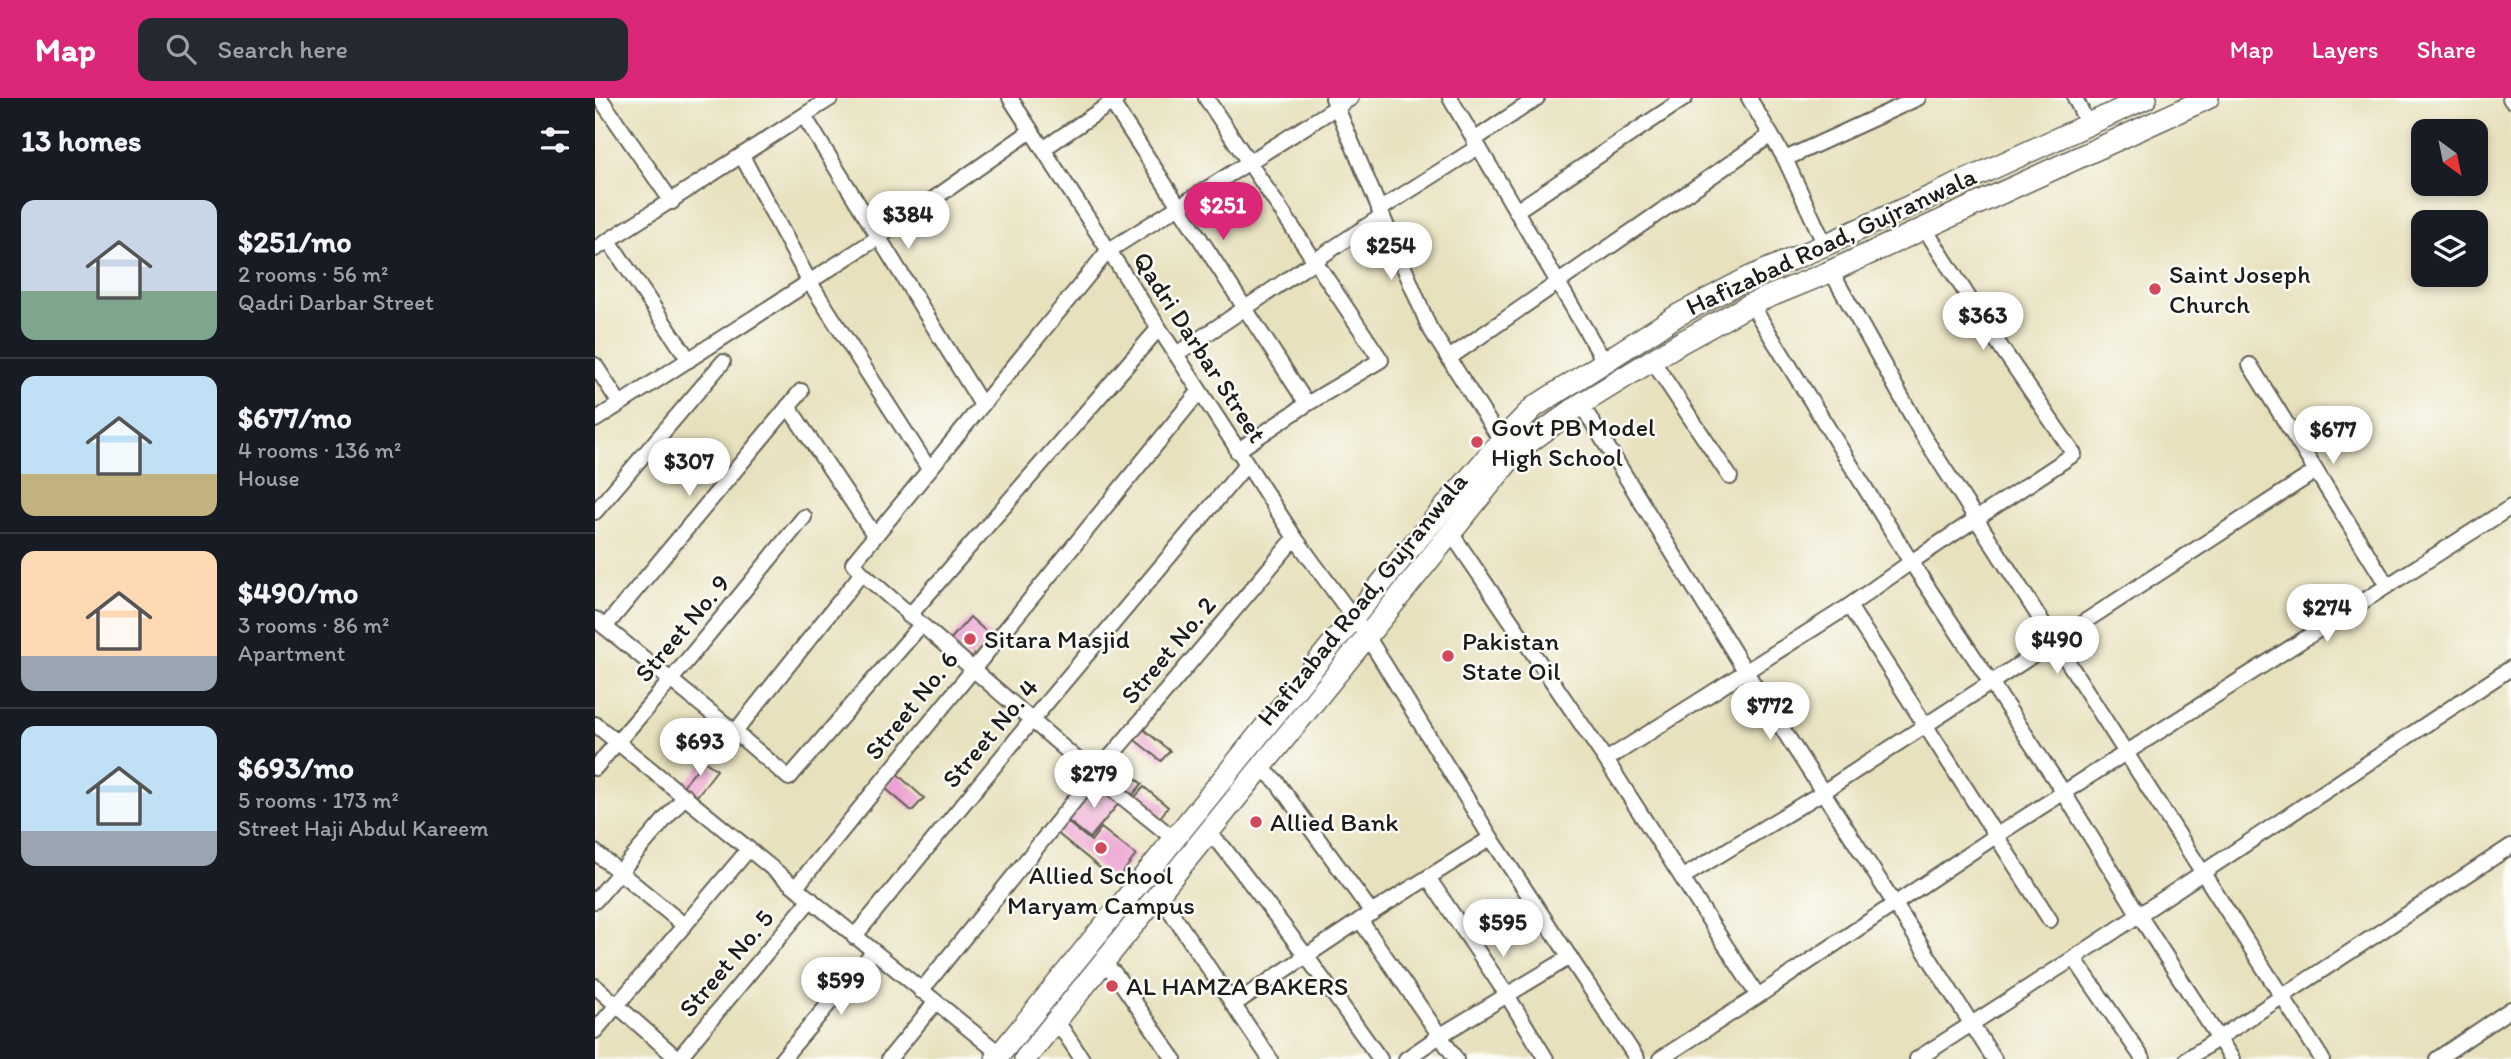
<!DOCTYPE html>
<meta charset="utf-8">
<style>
body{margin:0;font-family:Itim,sans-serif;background:#242831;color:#f1f3f6;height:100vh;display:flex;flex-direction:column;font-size:26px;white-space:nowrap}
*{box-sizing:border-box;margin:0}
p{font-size:23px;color:#9ea1a6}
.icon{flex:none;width:38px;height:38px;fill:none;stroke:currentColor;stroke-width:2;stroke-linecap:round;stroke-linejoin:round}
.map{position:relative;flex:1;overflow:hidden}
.details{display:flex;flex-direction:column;background:#171b24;width:595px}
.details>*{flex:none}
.needle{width:46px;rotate:147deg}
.controls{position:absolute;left:1816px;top:21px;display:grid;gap:14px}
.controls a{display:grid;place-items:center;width:77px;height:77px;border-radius:14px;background:#171b24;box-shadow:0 4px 10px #0003;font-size:35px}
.price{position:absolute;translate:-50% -60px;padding:0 16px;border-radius:24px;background:#fff;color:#222;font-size:23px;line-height:46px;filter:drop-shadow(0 2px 4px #0008)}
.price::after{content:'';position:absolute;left:50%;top:42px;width:21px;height:16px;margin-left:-10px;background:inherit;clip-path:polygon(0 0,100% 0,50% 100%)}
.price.current{background:#db2777;color:#fff}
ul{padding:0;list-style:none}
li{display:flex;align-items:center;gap:21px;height:175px;padding:0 21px}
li+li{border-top:2px solid #363941}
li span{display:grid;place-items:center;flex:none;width:196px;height:140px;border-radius:14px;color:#555}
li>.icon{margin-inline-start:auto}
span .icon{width:84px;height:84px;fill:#fffc;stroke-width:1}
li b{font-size:30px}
h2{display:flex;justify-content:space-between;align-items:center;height:84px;padding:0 21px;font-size:30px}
header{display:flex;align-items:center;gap:42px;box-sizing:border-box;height:98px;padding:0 35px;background:#db2777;color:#fff}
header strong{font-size:33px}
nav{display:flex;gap:38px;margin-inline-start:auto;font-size:24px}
.search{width:490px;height:63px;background:#242831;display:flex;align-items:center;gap:18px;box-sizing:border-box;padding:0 24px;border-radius:14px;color:#9ea1a6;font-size:26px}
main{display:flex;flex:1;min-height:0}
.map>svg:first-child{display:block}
.building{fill:#eca0d1}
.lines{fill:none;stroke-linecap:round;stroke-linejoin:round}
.street-casing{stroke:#636155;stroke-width:18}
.primary-casing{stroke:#636155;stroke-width:24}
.street{stroke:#fff;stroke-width:14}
.primary{stroke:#fff;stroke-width:21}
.poi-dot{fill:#d1495b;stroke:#fdfcf7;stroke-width:2.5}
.labels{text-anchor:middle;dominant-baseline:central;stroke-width:5;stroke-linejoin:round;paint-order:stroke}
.street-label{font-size:26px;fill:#1c1c1c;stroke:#fdfcf7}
.poi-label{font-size:26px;fill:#1c1c1c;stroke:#fdfcf7;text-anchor:start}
</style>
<header>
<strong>Map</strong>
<div class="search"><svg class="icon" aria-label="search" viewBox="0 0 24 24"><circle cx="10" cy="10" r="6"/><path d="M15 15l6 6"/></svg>Search here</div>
<nav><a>Map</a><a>Layers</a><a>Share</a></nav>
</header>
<main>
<section class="details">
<h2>13 homes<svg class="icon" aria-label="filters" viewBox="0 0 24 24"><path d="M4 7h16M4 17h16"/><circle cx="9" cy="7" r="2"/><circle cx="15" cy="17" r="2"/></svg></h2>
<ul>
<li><span style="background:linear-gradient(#c9d6e8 65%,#7fa58c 0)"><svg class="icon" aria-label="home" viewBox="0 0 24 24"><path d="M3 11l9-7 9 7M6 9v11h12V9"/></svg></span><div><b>$251/mo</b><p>2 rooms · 56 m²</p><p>Qadri Darbar Street</p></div></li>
<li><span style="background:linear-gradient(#bfe0f5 70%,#c2b280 0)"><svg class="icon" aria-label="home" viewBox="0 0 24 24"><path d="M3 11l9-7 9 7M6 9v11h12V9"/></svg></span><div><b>$677/mo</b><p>4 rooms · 136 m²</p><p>House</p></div></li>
<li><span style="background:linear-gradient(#ffd9b3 75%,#9aa5b1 0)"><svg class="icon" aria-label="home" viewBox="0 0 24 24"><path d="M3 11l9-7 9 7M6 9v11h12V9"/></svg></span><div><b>$490/mo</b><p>3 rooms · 86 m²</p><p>Apartment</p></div></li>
<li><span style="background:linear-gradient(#bfe0f5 75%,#9aa5b1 0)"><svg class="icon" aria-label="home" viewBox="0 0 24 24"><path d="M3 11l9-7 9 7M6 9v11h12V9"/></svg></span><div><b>$693/mo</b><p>5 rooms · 173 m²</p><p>Street Haji Abdul Kareem</p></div></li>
</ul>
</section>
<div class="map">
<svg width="1916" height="961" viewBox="0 0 1916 961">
<rect width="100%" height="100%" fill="#fdfcf7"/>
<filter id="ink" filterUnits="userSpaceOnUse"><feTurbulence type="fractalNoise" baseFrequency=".0143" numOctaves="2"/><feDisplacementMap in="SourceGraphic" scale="14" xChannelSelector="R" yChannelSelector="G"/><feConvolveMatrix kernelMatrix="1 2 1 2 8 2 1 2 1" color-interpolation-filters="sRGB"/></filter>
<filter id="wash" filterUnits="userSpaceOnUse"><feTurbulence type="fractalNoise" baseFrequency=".00686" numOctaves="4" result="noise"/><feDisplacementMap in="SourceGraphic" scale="28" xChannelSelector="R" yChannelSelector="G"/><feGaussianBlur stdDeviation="1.57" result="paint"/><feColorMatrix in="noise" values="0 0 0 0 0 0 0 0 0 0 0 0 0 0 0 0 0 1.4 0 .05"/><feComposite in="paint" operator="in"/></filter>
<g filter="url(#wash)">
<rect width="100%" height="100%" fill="#e8e1be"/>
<g id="blocks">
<g class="building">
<path d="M375,519L396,538L375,562L354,543Z"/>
<path d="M548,631L575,653L566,663L540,642Z"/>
<path d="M109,663L122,672L102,698L88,688Z"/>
<path d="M520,663L547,686L538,697L510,674Z"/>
<path d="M301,675L329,700L317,713L290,690Z"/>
<path d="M502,684L525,704L495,740L472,722Z"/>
<path d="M549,689L573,709L564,721L540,699Z"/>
<path d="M471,723L496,743L506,730L541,757L521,783L462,735Z"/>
</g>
</g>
</g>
<g filter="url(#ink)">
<use href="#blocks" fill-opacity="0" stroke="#636155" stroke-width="2"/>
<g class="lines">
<defs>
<g id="street">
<path d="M5,0L77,104"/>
<path d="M415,0L700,440L772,538L896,740L1042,961"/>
<path d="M514,0L712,306"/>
<path d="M611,0L786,262L712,306L642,353"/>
<path d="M738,0L834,229L906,343"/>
<path d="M855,0L1009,263"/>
<path d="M1154,0L1190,61L1230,147"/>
<path d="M1480,0L1493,27"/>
<path d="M1915,0L1916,2"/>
<path d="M209,18L387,307"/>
<path d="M879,42L942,0"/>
<path d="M448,51L522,1"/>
<path d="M147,58L214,183L334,371"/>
<path d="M1190,61L1323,0"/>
<path d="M784,112L883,49"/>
<path d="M921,113L1090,0"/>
<path d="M14,143L94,262"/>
<path d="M0,151L236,0"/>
<path d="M1236,173L1327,336L1727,961"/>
<path d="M1156,206L1316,464L1469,695L1544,817L1637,961"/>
<path d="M581,256C650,212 717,163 787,118"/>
<path d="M854,260L1176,37"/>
<path d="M1057,262L1135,379"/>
<path d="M0,267L25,306"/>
<path d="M1655,267L1792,487"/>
<path d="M986,306L1151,574L1399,961"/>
<path d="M193,308L280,438"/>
<path d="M0,322L284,139L436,33"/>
<path d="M0,414L128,264"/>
<path d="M856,435L1011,662L1163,898"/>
<path d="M267,475L500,677L578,740"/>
<path d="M1254,508L1455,822"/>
<path d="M314,518L564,230"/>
<path d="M0,521L140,634L194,680L326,527"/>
<path d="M10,529L206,293"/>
<path d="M0,626L405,956"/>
<path d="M140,634L267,475L258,465L513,153L756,0"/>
<path d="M1011,662L1254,508L1316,464L1479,356L1397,236L1330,131"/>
<path d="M0,670L76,582L209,419"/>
<path d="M666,670L681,683L777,815"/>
<path d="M613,736L628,749L712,859L785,961"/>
<path d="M0,754L89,827"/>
<path d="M1088,779L1228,694L1721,373"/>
<path d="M834,781L912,897L951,961"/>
<path d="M201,789L604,294"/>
<path d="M560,801L574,811L675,961"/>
<path d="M0,803L90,698"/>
<path d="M765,822L861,961"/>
<path d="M259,839L437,622L651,367"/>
<path d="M1479,860L1548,961"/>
<path d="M509,866L520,876L579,961"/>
<path d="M0,888L83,961"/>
<path d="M326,893L500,677L700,440"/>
<path d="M638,907L765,822L896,740"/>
<path d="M461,922L487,961"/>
<path d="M0,933L154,751"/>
<path d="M83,961L216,801"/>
<path d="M187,961L278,854"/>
<path d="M294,961L340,905"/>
<path d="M811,961L846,937L975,859"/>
<path d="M1065,961L1163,898L1402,737L1916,409"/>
<path d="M1322,961L1479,860L1916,570"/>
<path d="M1592,961L1916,748"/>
<path d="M1842,961L1916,911"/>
</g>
<g id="primary">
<path d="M401,961L811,455L906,343L939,309L1083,217L1153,180L1230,147L1551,0"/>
<path d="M430,961L922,353L986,306L1085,245L1156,206L1232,175L1613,0"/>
</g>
</defs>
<use href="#street" class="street-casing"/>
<use href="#primary" class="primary-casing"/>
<use href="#street" class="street"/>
<use href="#primary" class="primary"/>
</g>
</g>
<g class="poi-dot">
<circle cx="1560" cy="191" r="7"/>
<circle cx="882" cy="344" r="7"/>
<circle cx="375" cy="541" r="7"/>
<circle cx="853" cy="558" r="7"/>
<circle cx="661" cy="724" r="7"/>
<circle cx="506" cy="750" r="7"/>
<circle cx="517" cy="888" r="7"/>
</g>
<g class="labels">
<g class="street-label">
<text transform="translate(1236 143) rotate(-25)">Hafizabad Road, Gujranwala</text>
<text transform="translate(605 249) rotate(57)">Qadri Darbar Street</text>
<text transform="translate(767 501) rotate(-51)">Hafizabad Road, Gujranwala</text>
<text transform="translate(87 530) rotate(-50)">Street No. 9</text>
<text transform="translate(573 552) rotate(-50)">Street No. 2</text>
<text transform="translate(316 607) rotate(-51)">Street No. 6</text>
<text transform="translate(395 635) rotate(-50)">Street No. 4</text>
<text transform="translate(131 865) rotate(-50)">Street No. 5</text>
</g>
<g class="poi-label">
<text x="1574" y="176">Saint Joseph<tspan x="1574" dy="30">Church</tspan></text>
<text x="896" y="329">Govt PB Model<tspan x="896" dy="30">High School</tspan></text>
<text x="389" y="541">Sitara Masjid</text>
<text x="867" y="543">Pakistan<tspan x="867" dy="30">State Oil</tspan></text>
<text x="675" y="724">Allied Bank</text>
<text x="506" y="777" text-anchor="middle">Allied School<tspan x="506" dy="30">Maryam Campus</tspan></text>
<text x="531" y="888">AL HAMZA BAKERS</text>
</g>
</g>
</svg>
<div class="controls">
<a><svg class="needle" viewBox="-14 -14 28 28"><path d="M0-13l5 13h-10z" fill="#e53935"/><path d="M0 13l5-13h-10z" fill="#9ea1a6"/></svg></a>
<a><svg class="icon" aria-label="layers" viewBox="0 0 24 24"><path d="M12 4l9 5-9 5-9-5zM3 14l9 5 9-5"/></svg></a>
</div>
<b class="price current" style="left:628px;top:144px">$251</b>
<b class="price" style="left:313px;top:153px">$384</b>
<b class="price" style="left:796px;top:184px">$254</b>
<b class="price" style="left:1388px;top:254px">$363</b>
<b class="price" style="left:1738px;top:368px">$677</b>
<b class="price" style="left:94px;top:400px">$307</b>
<b class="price" style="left:1732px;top:546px">$274</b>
<b class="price" style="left:1462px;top:578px">$490</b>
<b class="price" style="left:1175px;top:644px">$772</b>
<b class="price" style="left:105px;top:680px">$693</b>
<b class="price" style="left:499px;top:712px">$279</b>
<b class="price" style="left:908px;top:861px">$595</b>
<b class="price" style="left:246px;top:919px">$599</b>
</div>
</main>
